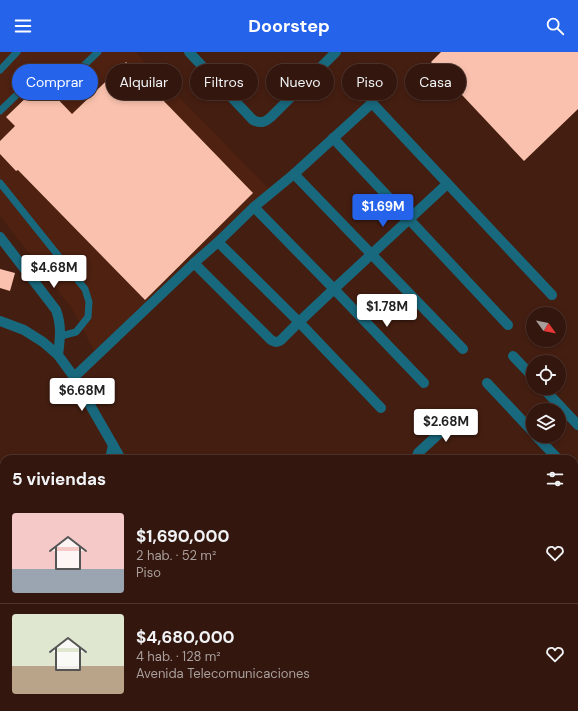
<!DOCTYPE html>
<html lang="es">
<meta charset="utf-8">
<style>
body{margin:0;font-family:"DM Sans",sans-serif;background:#3e231b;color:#f1f3f6;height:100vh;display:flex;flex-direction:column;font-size:15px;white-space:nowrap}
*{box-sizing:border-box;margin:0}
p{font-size:13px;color:#a99f9d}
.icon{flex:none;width:22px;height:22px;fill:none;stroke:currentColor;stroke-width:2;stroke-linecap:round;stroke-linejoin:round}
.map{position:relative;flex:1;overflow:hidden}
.side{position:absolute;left:0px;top:403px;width:578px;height:256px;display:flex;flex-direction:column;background:#33160d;border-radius:12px 12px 0 0;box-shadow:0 2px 6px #0003,0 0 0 1px #4e352e}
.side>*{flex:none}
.banner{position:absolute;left:12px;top:12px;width:554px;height:36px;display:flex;gap:8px}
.needle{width:26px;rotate:123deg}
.fabs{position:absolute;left:526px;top:255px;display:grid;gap:8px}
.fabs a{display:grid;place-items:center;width:40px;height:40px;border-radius:50%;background:#33160d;box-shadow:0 2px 6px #0003,0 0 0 1px #4e352e;font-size:20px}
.price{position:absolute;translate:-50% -34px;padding:0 9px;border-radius:4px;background:#fff;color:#222;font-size:13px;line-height:26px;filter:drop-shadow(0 1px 2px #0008)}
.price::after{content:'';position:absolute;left:50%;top:24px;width:12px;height:9px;margin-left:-6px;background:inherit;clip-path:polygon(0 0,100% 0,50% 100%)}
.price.on{background:#2563eb;color:#fff}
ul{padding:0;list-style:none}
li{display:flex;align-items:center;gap:12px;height:100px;padding:0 12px}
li+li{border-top:1px solid #4e352e}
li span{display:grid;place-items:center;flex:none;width:112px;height:80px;border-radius:4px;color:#555}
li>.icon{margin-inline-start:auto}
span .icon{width:48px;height:48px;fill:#fffc;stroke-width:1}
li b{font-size:17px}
h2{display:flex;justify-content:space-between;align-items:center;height:48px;padding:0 12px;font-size:17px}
.pill{padding:0 14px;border-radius:18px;background:#33160d;box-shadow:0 2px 6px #0003,0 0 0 1px #4e352e;font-size:14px;line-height:36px}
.pill.on{background:#2563eb;color:#fff}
header{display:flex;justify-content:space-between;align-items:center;height:52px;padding:0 12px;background:#2563eb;color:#fff;font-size:18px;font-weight:700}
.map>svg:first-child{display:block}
.built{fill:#4e2111}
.building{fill:#fac2ae}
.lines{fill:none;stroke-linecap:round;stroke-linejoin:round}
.service{stroke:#19697e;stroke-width:7}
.minor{stroke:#19697e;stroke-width:10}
.tertiary{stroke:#19697e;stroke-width:10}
</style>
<header><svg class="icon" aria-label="menu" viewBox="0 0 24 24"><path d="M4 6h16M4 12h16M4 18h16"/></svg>Doorstep<svg class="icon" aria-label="search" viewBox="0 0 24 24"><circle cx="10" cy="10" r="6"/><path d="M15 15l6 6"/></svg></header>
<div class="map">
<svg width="578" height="659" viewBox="0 0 578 659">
<rect width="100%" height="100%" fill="#441e11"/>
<path class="built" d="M0,0H135L269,137L94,299L73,258L0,164Z"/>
<g class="building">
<path d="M441,0H578V57L524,109L431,10Z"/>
<path d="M126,10L253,141L145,248L18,118L16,119L0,102V89L15,74L6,65L34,38L44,49L52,41L72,62Z"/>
<path d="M0,217L15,221L10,239L0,236Z"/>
</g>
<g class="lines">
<g class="service">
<path d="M0,18L17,0"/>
<path d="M0,59L34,26L60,36L98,0"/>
<path d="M0,131L85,237L89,250L88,265L76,280L61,284"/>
<path d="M0,507L4,504"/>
<path d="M0,572L4,573"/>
<path d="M274,659L278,655"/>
<path d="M341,659L346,655"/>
</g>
<g class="minor">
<path d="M189,0L253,68C261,72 265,70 271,65L336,0"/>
<path d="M333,86L508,273"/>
<path d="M294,122L463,297"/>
<path d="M0,185L56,258C62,274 60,287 58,303"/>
<path d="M218,190L299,270L334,237L254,155L294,122L372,51L552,243"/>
<path d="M194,211L271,288C275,290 277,291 281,288L299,270L381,356"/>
<path d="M513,304L533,325"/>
<path d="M74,325L194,211L218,190L254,155"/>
<path d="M424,331L334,237L447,132"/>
<path d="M487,331L533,380"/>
<path d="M543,336L578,373"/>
<path d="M536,384L558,407"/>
<path d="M110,407L113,393"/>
<path d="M416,407L418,401L457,365"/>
<path d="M574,424L578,428"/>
<path d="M574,574L578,578"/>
<path d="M554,655L557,659"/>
<path d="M53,659L54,655"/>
</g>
<g class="tertiary">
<path d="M0,269L24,278L43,290L58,303L74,325L121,407"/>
<path d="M215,655L216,659"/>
</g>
</g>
</svg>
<div class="fabs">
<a><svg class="needle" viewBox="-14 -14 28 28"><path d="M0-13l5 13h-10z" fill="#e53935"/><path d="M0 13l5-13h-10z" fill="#a99f9d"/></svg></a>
<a><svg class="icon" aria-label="locate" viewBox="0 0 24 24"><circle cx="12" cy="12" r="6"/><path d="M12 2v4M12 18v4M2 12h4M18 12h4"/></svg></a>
<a><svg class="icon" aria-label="layers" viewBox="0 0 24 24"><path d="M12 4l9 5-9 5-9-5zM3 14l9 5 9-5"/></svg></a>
</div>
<b class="price on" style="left:383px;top:176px">$1.69M</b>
<b class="price" style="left:54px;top:237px">$4.68M</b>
<b class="price" style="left:387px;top:276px">$1.78M</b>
<b class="price" style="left:82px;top:360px">$6.68M</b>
<b class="price" style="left:446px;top:391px">$2.68M</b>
<div class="banner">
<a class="pill on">Comprar</a>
<a class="pill">Alquilar</a>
<a class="pill">Filtros</a>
<a class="pill">Nuevo</a>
<a class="pill">Piso</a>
<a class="pill">Casa</a>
</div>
<section class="side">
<h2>5 viviendas<svg class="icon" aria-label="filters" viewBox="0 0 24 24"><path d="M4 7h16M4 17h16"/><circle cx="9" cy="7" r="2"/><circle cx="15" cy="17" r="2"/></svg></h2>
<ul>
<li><span style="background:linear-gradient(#f6c9c9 70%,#9aa5b1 0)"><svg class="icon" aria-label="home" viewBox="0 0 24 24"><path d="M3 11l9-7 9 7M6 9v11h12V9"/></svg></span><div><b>$1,690,000</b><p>2 hab. · 52 m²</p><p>Piso</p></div><svg class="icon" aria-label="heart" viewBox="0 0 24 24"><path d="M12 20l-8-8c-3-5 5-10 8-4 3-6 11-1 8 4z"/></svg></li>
<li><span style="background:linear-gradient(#dfe7d0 65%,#b9a48a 0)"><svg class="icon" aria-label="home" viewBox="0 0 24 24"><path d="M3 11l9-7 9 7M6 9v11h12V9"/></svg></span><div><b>$4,680,000</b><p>4 hab. · 128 m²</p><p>Avenida Telecomunicaciones</p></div><svg class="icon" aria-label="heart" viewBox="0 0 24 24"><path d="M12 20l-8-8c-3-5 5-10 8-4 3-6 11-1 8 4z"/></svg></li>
</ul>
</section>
</div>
